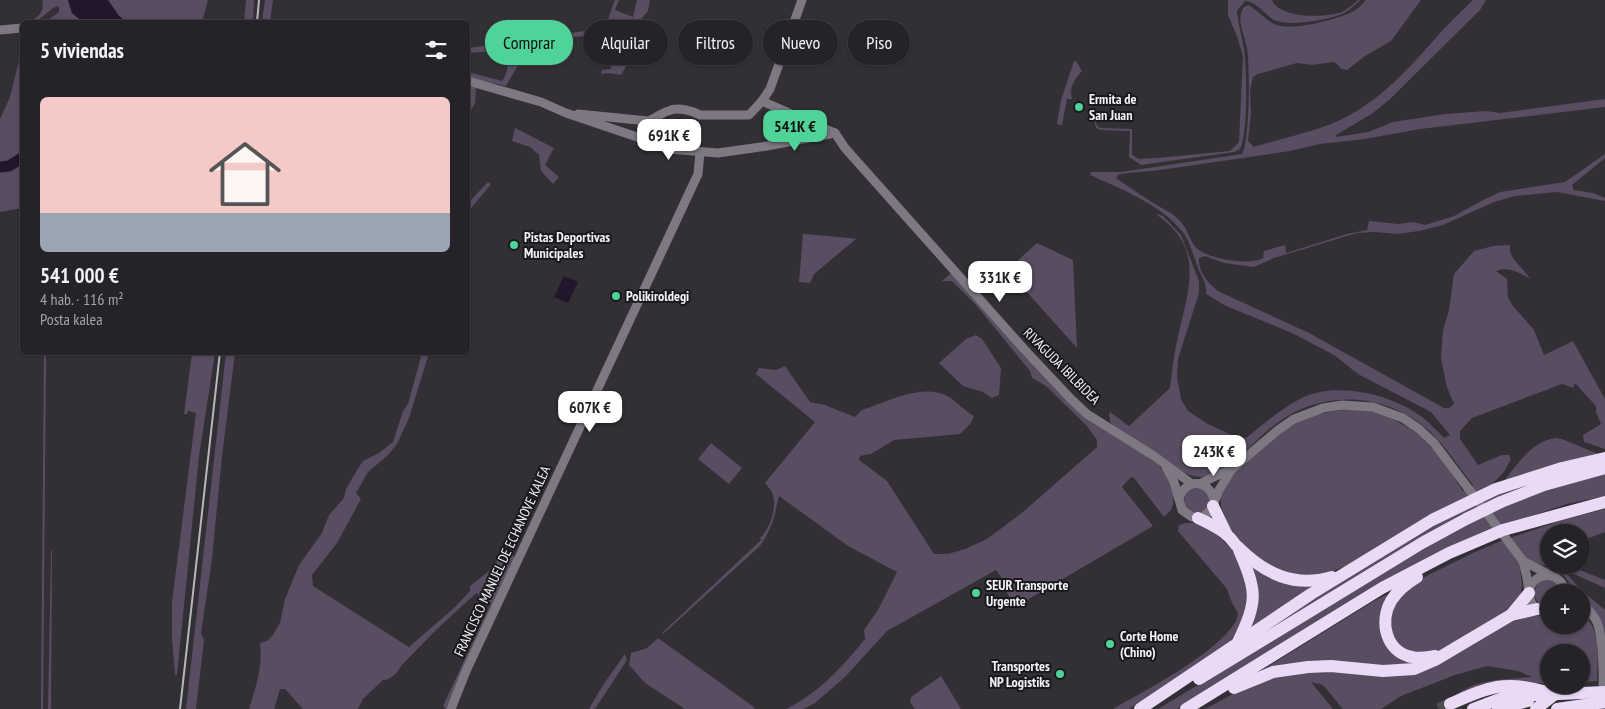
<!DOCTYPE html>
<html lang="es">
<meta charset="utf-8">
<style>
body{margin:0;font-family:"PT Sans Narrow",sans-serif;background:#2e2b30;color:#f1f3f6;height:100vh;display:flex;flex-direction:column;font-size:19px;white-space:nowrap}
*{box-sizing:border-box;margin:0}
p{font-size:16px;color:#a4a4a8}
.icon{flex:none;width:28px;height:28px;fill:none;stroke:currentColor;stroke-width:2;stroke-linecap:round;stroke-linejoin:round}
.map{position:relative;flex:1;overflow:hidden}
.details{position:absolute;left:20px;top:20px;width:450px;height:335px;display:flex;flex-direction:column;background:#262328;border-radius:8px;box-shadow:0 1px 4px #0004,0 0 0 1px #424045}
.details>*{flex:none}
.banner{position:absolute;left:485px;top:20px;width:475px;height:45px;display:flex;gap:10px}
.controls{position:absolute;left:1540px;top:524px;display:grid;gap:10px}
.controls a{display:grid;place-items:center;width:50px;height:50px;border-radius:50%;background:#262328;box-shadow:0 1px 4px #0004,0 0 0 1px #424045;font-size:25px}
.price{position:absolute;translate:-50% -42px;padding:0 11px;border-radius:10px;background:#fff;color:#222;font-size:16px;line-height:32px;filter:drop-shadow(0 1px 2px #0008)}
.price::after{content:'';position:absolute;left:50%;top:30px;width:15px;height:11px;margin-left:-8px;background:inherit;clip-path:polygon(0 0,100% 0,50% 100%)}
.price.selected{background:#4fd399;color:#111}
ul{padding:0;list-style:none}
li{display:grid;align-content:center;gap:10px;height:265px;padding:0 20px}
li+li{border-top:1px solid #424045}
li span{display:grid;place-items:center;height:155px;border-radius:8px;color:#555}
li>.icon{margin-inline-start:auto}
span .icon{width:90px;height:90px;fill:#fffc;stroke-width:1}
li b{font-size:21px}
h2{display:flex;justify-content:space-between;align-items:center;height:60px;padding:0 20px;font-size:21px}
.tag{padding:0 18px;border-radius:22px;background:#262328;box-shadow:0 1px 4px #0004,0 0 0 1px #424045;font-size:18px;line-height:45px}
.tag.selected{background:#4fd399;color:#111}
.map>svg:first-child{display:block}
.green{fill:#594d61}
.water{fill:#22162a}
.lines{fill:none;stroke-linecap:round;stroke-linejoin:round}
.river{stroke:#22162a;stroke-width:11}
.highway-tunnel{stroke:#4f4c52;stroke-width:12;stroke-dasharray:12 6;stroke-linecap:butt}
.minor{stroke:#7e7883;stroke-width:9}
.highway{stroke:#eadaf6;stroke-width:12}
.rail{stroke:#bab8bc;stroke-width:2}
.poi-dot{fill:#4fd399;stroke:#19181a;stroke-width:2}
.labels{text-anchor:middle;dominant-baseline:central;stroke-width:4;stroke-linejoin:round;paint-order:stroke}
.poi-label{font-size:14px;font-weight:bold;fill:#f4f2f6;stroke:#19181a;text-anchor:start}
.street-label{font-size:14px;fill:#f4f2f6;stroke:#19181a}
</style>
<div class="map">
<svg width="1605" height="709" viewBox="0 0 1605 709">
<rect width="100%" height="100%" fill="#322f35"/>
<g class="green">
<path d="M42,0H68L72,13L83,22H46L49,19L59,12V6L53,8L36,22H28C38,18 45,12 42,0Z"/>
<path d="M108,0H208L202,22H127L119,16Z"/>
<path d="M246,0H254L253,22H244Z"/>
<path d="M265,0H273L270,22H262Z"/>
<path d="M615,0H619L615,10L633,17L637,0H650L648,11L639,22L636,21L632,33L635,34L631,58L621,75L609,73L601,74L602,70L611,69L610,57L608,56V34L573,37L537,45L541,60L520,62L506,86L468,78V72L502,81C508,74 508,64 508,55L504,50L468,53V48L518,42L527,36L539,37L601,29C610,22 610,10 615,0Z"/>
<path d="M1228,0H1272C1280,19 1325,18 1342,12C1347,9 1354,4 1358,0H1360C1355,5 1349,11 1342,14C1327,20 1288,27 1274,20C1264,14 1257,2 1245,1L1237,11C1238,24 1242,36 1244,49C1247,67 1248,135 1240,149L1234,152L1141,165L1129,157L1130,131L1101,130L1096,128L1090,99L1097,126L1101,128L1132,129V155L1139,159L1157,158L1230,151L1239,142L1243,57L1238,39L1228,15Z"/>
<path d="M1366,0H1421L1391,41L1365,56L1347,70L1342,69L1334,62L1312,65L1297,63L1258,74L1253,77L1250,90L1251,114L1248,141L1254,147C1282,138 1311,133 1338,121C1380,102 1411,66 1441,32C1451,21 1462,11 1473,0H1486L1480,10L1389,100L1373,113L1336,135V137L1368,132L1393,122L1445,114L1486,111L1500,113L1605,99V107L1420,129L1365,139L1320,144L1290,151L1160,170L1119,174L1116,178C1129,187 1142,196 1155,204C1163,209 1171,212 1178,219C1187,227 1188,236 1194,245C1203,259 1250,266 1263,258L1264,251L1285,245L1286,253L1347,234L1367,230L1369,221L1398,224L1414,222L1425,225L1454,216L1483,200L1500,192L1565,182L1605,154V158L1572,185L1574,190L1593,193L1605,198V201L1557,192L1515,196L1494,202L1443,225L1419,231L1398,234L1374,232L1357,233L1274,258L1254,267L1224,263L1205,256L1199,258C1198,272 1209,285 1220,292L1309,333L1444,408H1449L1454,404L1447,387L1441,359L1443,330L1449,310L1454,274L1474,251L1493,246L1510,245C1508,260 1524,267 1530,279C1521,273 1507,266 1496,271L1507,279L1508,298L1513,306L1534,330L1544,355L1573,341L1605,399V449L1584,442L1583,435L1601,424L1596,412V406L1575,383L1573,388L1562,384L1472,418L1460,431V439L1478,465L1502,455H1509L1511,459L1504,472L1492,484L1347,566L1328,573L1313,577L1280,572L1251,552L1231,531L1221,507V494L1235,472L1278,435L1307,416L1347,409L1372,411L1389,417L1409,428L1420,436L1439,455L1463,491L1473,485C1458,466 1445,445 1427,429C1385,392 1321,389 1276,424C1256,438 1230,471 1207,476C1197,479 1186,474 1178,469L1111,424L1109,415L1110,412L1129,426L1170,388C1172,371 1174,353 1178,336C1189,288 1205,248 1157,215V214L1163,216L1181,235L1199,281V293L1178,359L1177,377L1181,399L1188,411L1208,424L1238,438H1246C1265,423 1284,406 1306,396C1340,382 1394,395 1422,417C1430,423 1437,431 1444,438L1450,435L1431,412L1358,374L1334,355L1292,333L1226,306L1206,294C1207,282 1200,275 1197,265C1192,253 1190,240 1181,230C1161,205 1119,188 1090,175L1091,172H1121L1242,154C1250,142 1250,64 1247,48C1245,35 1235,19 1244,7L1248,5C1259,11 1266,21 1277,25C1294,31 1339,19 1354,11C1359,8 1362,4 1366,0Z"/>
<path d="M22,49V208L0,212V119L10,97Z"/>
<path d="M1074,61H1076L1082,71C1074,80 1069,87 1072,99H1067L1062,125L1057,124L1061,100Z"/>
<path d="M468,84L476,87L475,103L468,116Z"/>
<path d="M515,128L554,148L545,165L559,177L553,184L541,171L539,155L530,147L512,141Z"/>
<path d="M488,182L491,184L468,212V203Z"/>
<path d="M803,234L850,238L856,239L814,274L810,283L799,282Z"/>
<path d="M1037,243L1073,260L1077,348L1007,270Z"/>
<path d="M952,272L1059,393L1159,465C1167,477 1177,492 1172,508C1171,511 1167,514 1164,517L1134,478L1131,477L1122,487L1153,526L1015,607L1001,582V577L996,570L887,631L844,678L815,703L804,709H786C819,693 842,667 865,639L864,630L878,610L897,572L848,546L779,496C774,517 773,527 760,546L663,634L662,633L761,540L760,538C770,529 778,506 772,493C771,489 767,486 765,483L815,422L756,374L759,368L776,370L785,366L810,402L825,405L855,417L862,410C888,402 923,382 949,397C958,403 965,411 974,416L971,423L960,434L894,440L871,454L860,456L859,460L887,481L934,554H948L965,549L987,539L1023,512L1097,447V440L1087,426L1046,386L1032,378L1030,371L976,305L952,281H942Z"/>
<path d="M976,335L982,339L1001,368L999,395L992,398L983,392L963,386L939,363L966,339Z"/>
<path d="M46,353L43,709H41L44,353Z"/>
<path d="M192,353H215L199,456L177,675H175L172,639V602L196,413L188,411L187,414H184Z"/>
<path d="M226,353H235L222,456L212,559L201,633L204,640L197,700L196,709H186Z"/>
<path d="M422,353H429L409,418L397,444L387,456L368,472L356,493L361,499L337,543L312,575L313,586L409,647L454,608L470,591V586L497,565L496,557L500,559L510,552L514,557V562L446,709L443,706L491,603L476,593L434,632L401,666C398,672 391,680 383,680L363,699L358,709H303L285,689H280L274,709H249C256,687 263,666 260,643L267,641L273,635L280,623L285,599L299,565L322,533L329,515L344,498L346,489L357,470L363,461L379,453L393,442L403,411L408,404Z"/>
<path d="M1556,438L1562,439L1601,455L1503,482C1518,464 1531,441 1556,438Z"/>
<path d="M711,443L742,468L729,484L698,459Z"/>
<path d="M1605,473V496L1567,504L1522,519L1358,598L1177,709H1158L1461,526L1538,492Z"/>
<path d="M1518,488L1458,516L1262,633L1311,597L1487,495Z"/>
<circle cx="1197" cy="501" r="13"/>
<path d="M1605,509V532L1581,541V532H1549V565H1567L1605,580V588L1574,574H1567L1580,589L1605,610V644C1603,620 1599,613 1581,597V592H1576C1570,587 1568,578 1561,573C1553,567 1538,565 1527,558L1519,563L1522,583L1521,593L1517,602L1498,617L1436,652L1417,654L1398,645L1389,627L1392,606L1409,587L1430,574L1473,553L1501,541L1563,520Z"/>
<path d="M1185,523H1196L1211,529L1236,553L1250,592L1241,627L1231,641L1209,659L1129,709H1113C1146,690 1215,654 1234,624C1237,621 1237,617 1238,613L1232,603L1227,589L1178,531L1179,525Z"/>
<path d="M52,549L51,709H48L51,551Z"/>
<path d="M1249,562L1318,583L1248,632Z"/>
<path d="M1546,579C1555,580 1559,584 1561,592H1549V606C1539,606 1534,600 1534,591L1538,583Z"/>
<path d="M1392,592L1383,633L1415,661L1404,668L1264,669L1374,601Z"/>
<path d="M1581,613C1603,630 1597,656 1597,681L1581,682V652H1549V684L1532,683L1455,697C1470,679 1510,679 1532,677L1518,671L1487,666L1455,675L1401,696L1381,709H1343L1323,685L1311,682L1333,709H1205L1248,686L1276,676L1305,670L1408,673L1508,622L1530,615L1549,616V625H1581Z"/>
<path d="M658,638L751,705L755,709H685L645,683L629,665L631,653L647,648Z"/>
<path d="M625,654L627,660L595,709H589L603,685Z"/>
<path d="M941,676L961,709H915L910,702L911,697Z"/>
</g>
<g class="water">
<path d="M68,0H108L119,16L127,22H83L72,13Z"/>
<path d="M564,276L578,282L568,303L554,297Z"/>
</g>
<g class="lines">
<path class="river" d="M0,167L9,166L22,158"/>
<path class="highway-tunnel" d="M1439,709L1450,704"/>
<g class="minor">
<path d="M0,30L22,28"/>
<path d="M468,81L541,102L566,113L643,139L668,149L718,153L767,146L835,133"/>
<path d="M762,101L835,133"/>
<path d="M578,114L648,121C656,118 663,112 671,110C679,107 693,111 700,115H749L762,101L770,89L802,0"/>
<path d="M835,133L845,148L1024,349L1070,398L1087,414L1154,456L1192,484"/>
<path d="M1166,467L1174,482L1182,510L1192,517L1198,518L1203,517L1211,510L1219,490L1232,469L1278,430L1294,419L1323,408L1342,405L1373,407L1403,418L1419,429L1434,443L1523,561L1550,575"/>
<path d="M1199,484L1229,470"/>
<path d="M1179,498C1186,478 1209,479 1214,500"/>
<path d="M1523,561C1524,567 1526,572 1527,578C1530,594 1526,611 1549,612"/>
<path d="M1529,590C1535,570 1562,571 1565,592"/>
<path d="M1581,602C1587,607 1592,614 1596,620C1605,638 1603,687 1603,709"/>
<path d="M451,709L466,671L698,174L700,152"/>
</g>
<g class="highway">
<path d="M1213,506L1226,533"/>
<path d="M1198,518C1208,523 1220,528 1228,536C1232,539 1234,544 1238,547C1265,574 1294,588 1332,577"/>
<path d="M1417,577C1407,583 1397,591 1391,601C1379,622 1386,652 1412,657C1420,659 1428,657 1435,656"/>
<path d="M1511,615L1529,593"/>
<path d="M1238,642C1258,600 1257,592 1239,550"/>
<path d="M1199,679L1422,543L1466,519L1501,502L1544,485L1605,468"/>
<path d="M1234,688L1273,672L1308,667L1331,666L1383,671L1414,669L1435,660L1511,615L1537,609"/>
<path d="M1450,704C1487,688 1502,680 1543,691"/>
<path d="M1140,709L1311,594L1432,520L1496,489L1562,468L1605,458"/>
<path d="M1186,709L1382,588L1449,553L1503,530L1605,502"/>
<path d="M1473,709L1502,698L1514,696L1605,692"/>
<path d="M1498,709L1528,701"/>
<path d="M1536,709L1555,694"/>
<path d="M1557,709L1605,702"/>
</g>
<g class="rail">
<path d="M257,22L259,0"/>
<path d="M180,709L220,352"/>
</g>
</g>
<g class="poi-dot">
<circle cx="1079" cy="107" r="5"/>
<circle cx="514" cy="245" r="5"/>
<circle cx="616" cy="296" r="5"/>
<circle cx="976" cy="593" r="5"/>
<circle cx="1110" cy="644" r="5"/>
<circle cx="1060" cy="674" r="5"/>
</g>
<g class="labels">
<g class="poi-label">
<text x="1089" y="99">Ermita de<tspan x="1089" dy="16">San Juan</tspan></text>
<text x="524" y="237">Pistas Deportivas<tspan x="524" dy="16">Municipales</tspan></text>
<text x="626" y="296">Polikiroldegi</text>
<text x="986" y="585">SEUR Transporte<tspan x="986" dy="16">Urgente</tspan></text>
<text x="1120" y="636">Corte Home<tspan x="1120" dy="16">(Chino)</tspan></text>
<text x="1050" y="666" text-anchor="end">Transportes<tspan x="1050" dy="16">NP Logistiks</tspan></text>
</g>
<g class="street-label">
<text transform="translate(1062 366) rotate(45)">RIVAGUDA IBILBIDEA</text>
<text transform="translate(502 561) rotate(-65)">FRANCISCO MANUEL DE ECHANOVE KALEA</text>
</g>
</g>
</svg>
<div class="controls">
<a><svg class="icon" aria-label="layers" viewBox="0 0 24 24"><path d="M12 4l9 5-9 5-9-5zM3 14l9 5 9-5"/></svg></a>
<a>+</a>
<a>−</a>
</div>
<b class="price selected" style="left:795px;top:152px">541K €</b>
<b class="price" style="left:669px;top:161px">691K €</b>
<b class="price" style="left:1000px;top:303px">331K €</b>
<b class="price" style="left:590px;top:433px">607K €</b>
<b class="price" style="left:1214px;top:477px">243K €</b>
<div class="banner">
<a class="tag selected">Comprar</a>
<a class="tag">Alquilar</a>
<a class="tag">Filtros</a>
<a class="tag">Nuevo</a>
<a class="tag">Piso</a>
</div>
<section class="details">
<h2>5 viviendas<svg class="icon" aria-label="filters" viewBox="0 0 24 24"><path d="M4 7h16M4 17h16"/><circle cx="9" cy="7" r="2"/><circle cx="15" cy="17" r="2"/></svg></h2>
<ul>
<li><span style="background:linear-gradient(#f6c9c9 75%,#9aa5b1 0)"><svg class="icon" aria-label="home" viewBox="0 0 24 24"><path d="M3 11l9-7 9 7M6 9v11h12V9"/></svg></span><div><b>541 000 €</b><p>4 hab. · 116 m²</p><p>Posta kalea</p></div></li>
</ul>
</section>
</div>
